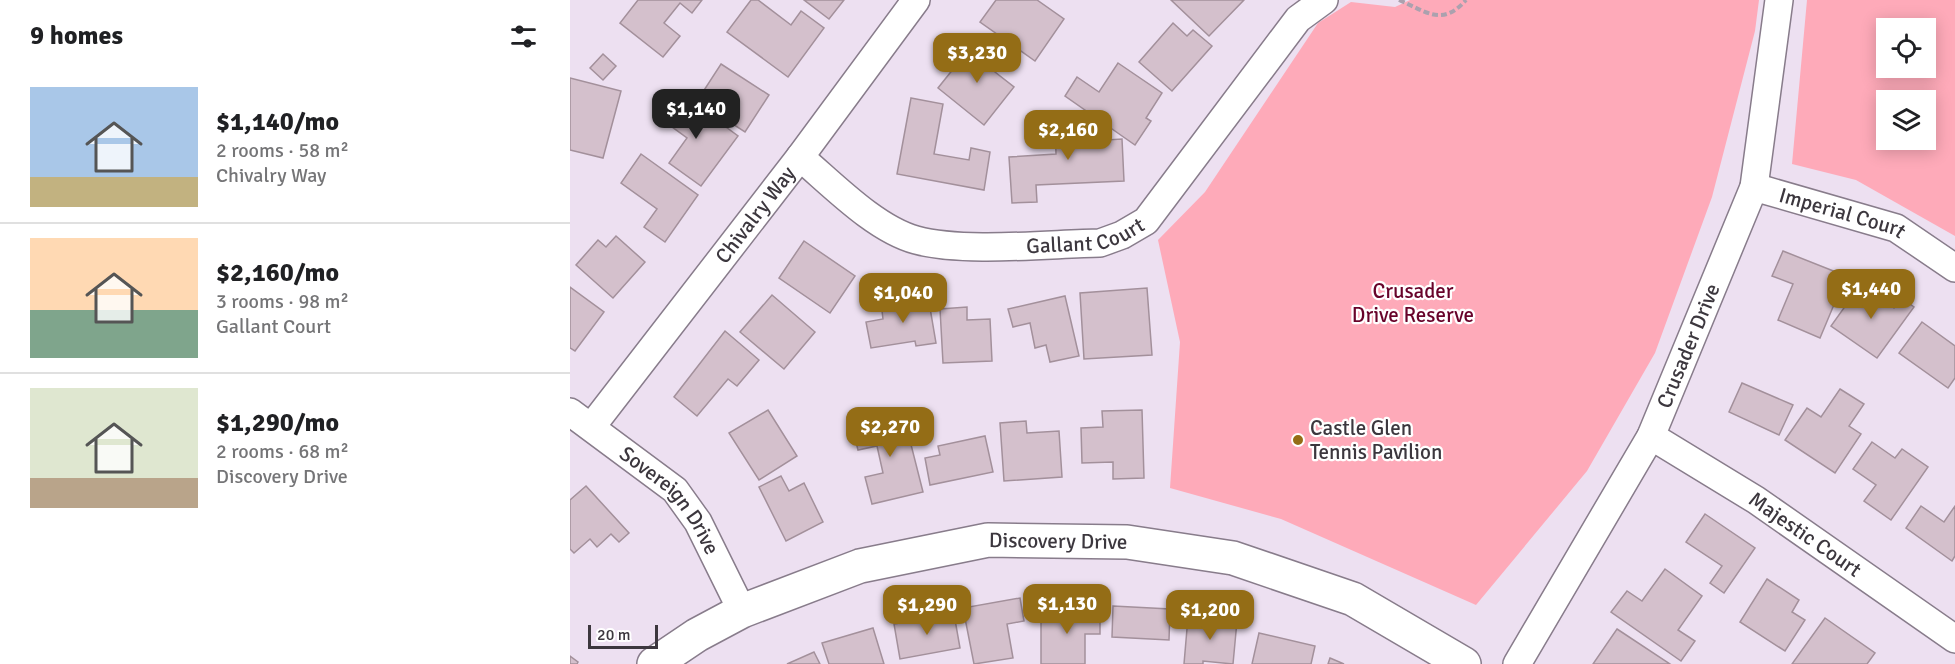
<!DOCTYPE html>
<meta charset="utf-8">
<style>
body{margin:0;font-family:Signika,sans-serif;background:#f6f6f6;color:#202124;height:100vh;display:flex;flex-direction:column;font-size:22px;white-space:nowrap}
*{box-sizing:border-box;margin:0}
p{font-size:20px;color:#757577}
.icon{flex:none;width:33px;height:33px;fill:none;stroke:currentColor;stroke-width:2;stroke-linecap:round;stroke-linejoin:round}
.map{position:relative;flex:1;overflow:hidden}
.panel{display:flex;flex-direction:column;background:#fff;width:570px}
.panel>*{flex:none}
.controls{position:absolute;left:1306px;top:18px;display:grid;gap:12px}
.controls a{display:grid;place-items:center;width:60px;height:60px;border-radius:0px;background:#fff;box-shadow:0 3px 15px #0003;font-size:30px}
.scale{position:absolute;left:18px;bottom:15px;width:70px;box-sizing:border-box;padding-left:6px;border:3px solid #3c373e;border-top:0;font-size:16px;line-height:21px;white-space:nowrap;color:#3c373e;-webkit-text-stroke:4px #fff;paint-order:stroke}
.price{position:absolute;translate:-50% -51px;padding:0 14px;border-radius:12px;background:#946d16;color:#fff;font-size:20px;line-height:39px;filter:drop-shadow(0 2px 3px #0008)}
.price::after{content:'';position:absolute;left:50%;top:36px;width:18px;height:14px;margin-left:-9px;background:inherit;clip-path:polygon(0 0,100% 0,50% 100%)}
.price.selected{background:#222;color:#fff}
ul{padding:0;list-style:none}
li{display:flex;align-items:center;gap:18px;height:150px;padding:0 30px}
li+li{border-top:2px solid #e0e0e0}
li span{display:grid;place-items:center;flex:none;width:168px;height:120px;border-radius:0px;color:#555}
li>.icon{margin-inline-start:auto}
span .icon{width:72px;height:72px;fill:#fffc;stroke-width:1}
li b{font-size:26px}
h2{display:flex;justify-content:space-between;align-items:center;height:72px;padding:0 30px;font-size:26px}
main{display:flex;flex:1;min-height:0}
.map>svg:first-child{display:block}
.green{fill:#feaab9;fill-rule:evenodd}
.building{fill:#d4c0cc;stroke:#a3909b;stroke-width:1.5}
.lines{fill:none;stroke-linecap:round;stroke-linejoin:round}
.minor-casing{stroke:#887c8b;stroke-width:30}
.tertiary-casing{stroke:#887c8b;stroke-width:36}
.path{stroke:#aba1ae;stroke-width:4;stroke-dasharray:6 3;stroke-linecap:butt}
.minor{stroke:#fff;stroke-width:27}
.tertiary{stroke:#fff;stroke-width:33}
.poi-dot{fill:#946d16;stroke:#fff;stroke-width:2}
.labels{text-anchor:middle;dominant-baseline:central;stroke-width:4.5;stroke-linejoin:round;paint-order:stroke}
.street-label{font-size:21px;fill:#3c373e;stroke:#fff}
.park-label{font-size:21px;fill:#68032a;stroke:#fff}
.poi-label{font-size:21px;fill:#3c373e;stroke:#fff;text-anchor:start}
</style>
<main>
<section class="panel">
<h2>9 homes<svg class="icon" aria-label="filters" viewBox="0 0 24 24"><path d="M4 7h16M4 17h16"/><circle cx="9" cy="7" r="2"/><circle cx="15" cy="17" r="2"/></svg></h2>
<ul>
<li><span style="background:linear-gradient(#a9c7e8 75%,#c2b280 0)"><svg class="icon" aria-label="home" viewBox="0 0 24 24"><path d="M3 11l9-7 9 7M6 9v11h12V9"/></svg></span><div><b>$1,140/mo</b><p>2 rooms · 58 m²</p><p>Chivalry Way</p></div></li>
<li><span style="background:linear-gradient(#ffd9b3 60%,#7fa58c 0)"><svg class="icon" aria-label="home" viewBox="0 0 24 24"><path d="M3 11l9-7 9 7M6 9v11h12V9"/></svg></span><div><b>$2,160/mo</b><p>3 rooms · 98 m²</p><p>Gallant Court</p></div></li>
<li><span style="background:linear-gradient(#dfe7d0 75%,#b9a48a 0)"><svg class="icon" aria-label="home" viewBox="0 0 24 24"><path d="M3 11l9-7 9 7M6 9v11h12V9"/></svg></span><div><b>$1,290/mo</b><p>2 rooms · 68 m²</p><p>Discovery Drive</p></div></li>
</ul>
</section>
<div class="map">
<svg width="1385" height="664" viewBox="0 0 1385 664">
<rect width="100%" height="100%" fill="#ede0f1"/>
<g class="green">
<path d="M840,0H1189L1185,31L1142,197L1085,353L1017,471L906,605L711,519L600,488L610,342L588,240L635,192L748,23L781,2L825,7Z"/>
<path d="M1237,0H1385V236L1286,180L1222,164ZM1317,28H1356V68H1317ZM1317,100H1356V140H1317Z"/>
</g>
<g class="building">
<path d="M68,0H132L122,13L110,3L94,23L110,36L93,57L50,23Z"/>
<path d="M181,0H188L221,25L231,11L254,28L218,77L157,32Z"/>
<path d="M234,0H274L259,19Z"/>
<path d="M426,0H467L494,19L465,61L410,22Z"/>
<path d="M601,0H674L639,36Z"/>
<path d="M603,23L617,36L623,30L642,46L602,91L569,62Z"/>
<path d="M408,38L426,53L416,65L444,87L414,125L368,88Z"/>
<path d="M33,54L46,66L33,80L20,68Z"/>
<path d="M548,63L592,93L576,118L581,121L565,145L495,96L507,77L529,92Z"/>
<path d="M151,64L199,95L175,132L127,101Z"/>
<path d="M0,78L51,91L33,158L0,150Z"/>
<path d="M103,94L145,126L149,122L168,136L131,186L99,163L117,138L87,116Z"/>
<path d="M341,98L373,104L364,154L399,160L401,148L420,152L414,190L327,174Z"/>
<path d="M518,116L520,141L552,139L554,181L466,185L467,202L442,203L439,157L486,154L485,118Z"/>
<path d="M71,154L128,195L95,242L74,227L87,209L51,183Z"/>
<path d="M46,236L75,262L43,298L6,265L28,240L36,247Z"/>
<path d="M234,241L285,276L260,313L209,278Z"/>
<path d="M1213,251L1276,276L1250,338L1208,320L1223,284L1202,276Z"/>
<path d="M1291,284L1324,308L1331,298L1344,307L1307,358L1261,326Z"/>
<path d="M0,287L34,312L5,351L0,348Z"/>
<path d="M577,288L582,355L514,359L510,293Z"/>
<path d="M202,295L245,332L214,369L170,332Z"/>
<path d="M358,296L366,343L346,346L345,341L301,348L296,322L313,319L311,303Z"/>
<path d="M495,296L509,356L480,362L476,345L465,348L460,323L443,327L438,309Z"/>
<path d="M397,307V320L420,319L422,361L373,363L370,309Z"/>
<path d="M1352,322L1385,346V378L1378,388L1329,353Z"/>
<path d="M155,331L189,360L167,386L158,379L127,416L104,397Z"/>
<path d="M1172,383L1223,405L1209,435L1159,412Z"/>
<path d="M1270,389L1294,404L1279,426L1291,434L1265,473L1215,440L1237,408L1251,417Z"/>
<path d="M198,410L227,456L189,480L159,433Z"/>
<path d="M572,410L574,478L543,479V462L512,463L511,428L533,427L532,411Z"/>
<path d="M333,413L353,492L302,504L295,477L313,473L307,446L288,450L282,426Z"/>
<path d="M456,421L457,433L489,431L492,477L434,481L430,423Z"/>
<path d="M415,436L423,472L360,485L355,458L370,455L368,446Z"/>
<path d="M1302,442L1325,458L1332,449L1358,467L1321,520L1294,501L1306,485L1283,469Z"/>
<path d="M211,476L219,491L234,483L253,522L216,541L189,487Z"/>
<path d="M16,486L59,533L49,542L41,534L27,547L20,539L4,553L0,549V500Z"/>
<path d="M1351,506L1374,522L1385,506V556L1382,561L1336,528Z"/>
<path d="M1135,514L1185,548L1154,593L1140,583L1152,566L1116,542Z"/>
<path d="M1095,569L1132,596L1108,630L1125,641L1111,661L1041,612L1057,591L1072,601Z"/>
<path d="M1197,579L1229,600L1222,612L1235,620L1215,651L1170,622Z"/>
<path d="M450,598L454,621L437,624L443,658L404,664L393,608Z"/>
<path d="M543,606L600,609L599,640L542,637Z"/>
<path d="M471,610H530V634H515V664H471Z"/>
<path d="M384,614L390,648L330,659L324,624Z"/>
<path d="M618,617L667,621L663,664L633,661V664H614Z"/>
<path d="M1255,618L1305,653L1297,664H1222Z"/>
<path d="M303,628L314,664H259L252,643Z"/>
<path d="M1047,629L1100,664H1023Z"/>
<path d="M689,633L745,646L741,664H682Z"/>
<path d="M244,652L250,664H217Z"/>
<path d="M0,656L8,662L7,664H0Z"/>
<path d="M760,658L774,664H758Z"/>
</g>
<g class="lines">
<defs>
<g id="minor">
<path id="s1" d="M230,157C262,184 305,229 346,240C394,253 478,244 530,243L552,235L576,221L728,19L754,0"/>
<path id="s2" d="M1184,187L1326,228L1385,268"/>
<path id="s3" d="M0,412L105,490L128,522L172,611"/>
<path id="s4" d="M22,426L230,157L346,0"/>
<path id="s5" d="M1081,436L1186,500L1385,639"/>
<path id="s6" d="M947,664L1081,436L1184,187L1209,0"/>
</g>
<g id="tertiary">
<path id="s7" d="M84,664L127,635L172,611L290,566L418,540L557,542L663,558L783,599L894,664"/>
</g>
</defs>
<use href="#minor" class="minor-casing"/>
<use href="#tertiary" class="tertiary-casing"/>
<path class="path" d="M829,0C857,12 872,27 896,0"/>
<use href="#minor" class="minor"/>
<use href="#tertiary" class="tertiary"/>
</g>
<circle class="poi-dot" cx="728" cy="440" r="6"/>
<g class="labels">
<g class="street-label">
<text stroke="none"><textPath href="#s4" startOffset="267">Chivalry Way</textPath></text>
<text stroke="none"><textPath href="#s2" startOffset="92">Imperial Court</textPath></text>
<text stroke="none"><textPath href="#s1" startOffset="315">Gallant Court</textPath></text>
<text stroke="none"><textPath href="#s6" startOffset="362">Crusader Drive</textPath></text>
<text stroke="none"><textPath href="#s3" startOffset="135">Sovereign Drive</textPath></text>
<text stroke="none"><textPath href="#s5" startOffset="183">Majestic Court</textPath></text>
<text stroke="none"><textPath href="#s7" startOffset="430">Discovery Drive</textPath></text>
</g>
<g class="park-label">
<text x="843" y="291">Crusader<tspan x="843" dy="24">Drive Reserve</tspan></text>
</g>
<g class="poi-label">
<text x="740" y="428">Castle Glen<tspan x="740" dy="24">Tennis Pavilion</tspan></text>
</g>
</g>
</svg>
<div class="controls">
<a><svg class="icon" aria-label="locate" viewBox="0 0 24 24"><circle cx="12" cy="12" r="6"/><path d="M12 2v4M12 18v4M2 12h4M18 12h4"/></svg></a>
<a><svg class="icon" aria-label="layers" viewBox="0 0 24 24"><path d="M12 4l9 5-9 5-9-5zM3 14l9 5 9-5"/></svg></a>
</div>
<div class="scale">20 m</div>
<b class="price" style="left:407px;top:84px">$3,230</b>
<b class="price selected" style="left:126px;top:140px">$1,140</b>
<b class="price" style="left:498px;top:161px">$2,160</b>
<b class="price" style="left:1301px;top:320px">$1,440</b>
<b class="price" style="left:333px;top:324px">$1,040</b>
<b class="price" style="left:320px;top:458px">$2,270</b>
<b class="price" style="left:497px;top:635px">$1,130</b>
<b class="price" style="left:357px;top:636px">$1,290</b>
<b class="price" style="left:640px;top:641px">$1,200</b>
</div>
</main>
